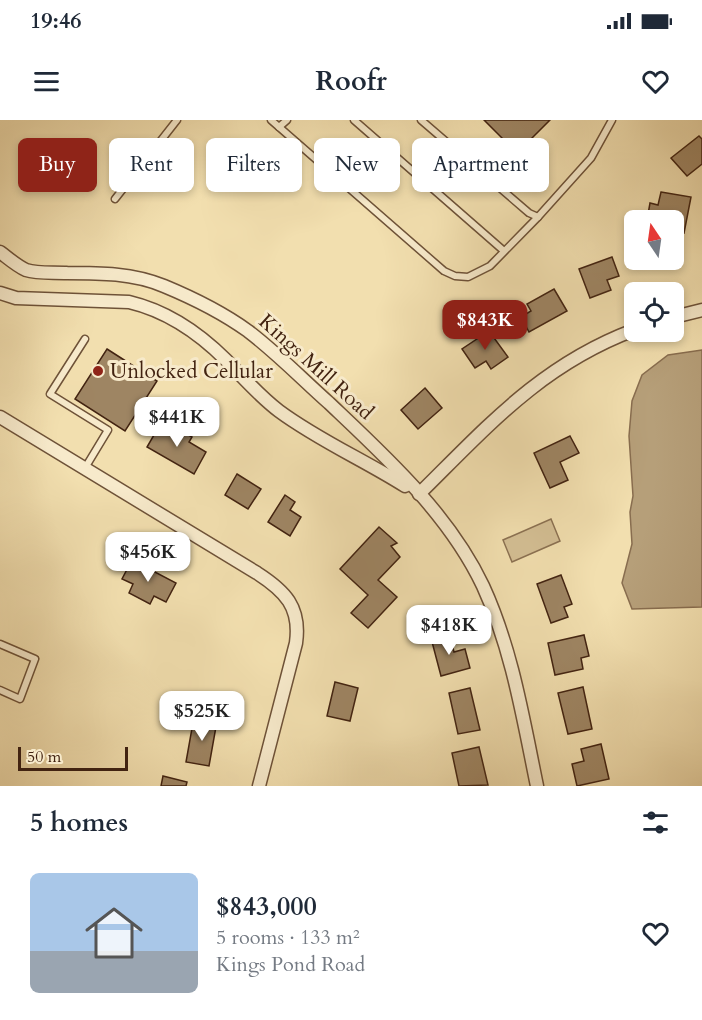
<!DOCTYPE html>
<meta charset="utf-8">
<style>
body{margin:0;font-family:Cardo,serif;background:#f2f2f3;color:#1f2937;height:100vh;display:flex;flex-direction:column;font-size:22px;white-space:nowrap}
*{box-sizing:border-box;margin:0}
p{font-size:20px;color:#747a83}
.icon{flex:none;width:33px;height:33px;fill:none;stroke:currentColor;stroke-width:2;stroke-linecap:round;stroke-linejoin:round}
.map{position:relative;height:666px;overflow:hidden}
.sheet{display:flex;flex-direction:column;background:#fff;flex:1}
.sheet>*{flex:none}
.banner{position:absolute;left:18px;top:18px;width:666px;height:54px;display:flex;gap:12px}
.needle{width:39px;rotate:347deg}
.buttons{position:absolute;left:624px;top:90px;display:grid;gap:12px}
.buttons a{display:grid;place-items:center;width:60px;height:60px;border-radius:9px;background:#fff;box-shadow:0 3px 9px #0003;font-size:30px}
.scale{position:absolute;left:18px;bottom:15px;width:110px;box-sizing:border-box;padding-left:6px;border:3px solid #422311;border-top:0;font-size:16px;line-height:21px;white-space:nowrap;color:#422311;-webkit-text-stroke:4px #f7eacb;paint-order:stroke}
.price{position:absolute;translate:-50% -51px;padding:0 14px;border-radius:12px;background:#fff;color:#222;font-size:20px;line-height:39px;filter:drop-shadow(0 2px 3px #0008)}
.price::after{content:'';position:absolute;left:50%;top:36px;width:18px;height:14px;margin-left:-9px;background:inherit;clip-path:polygon(0 0,100% 0,50% 100%)}
.price.active{background:#8f2418;color:#fff}
ul{padding:0;list-style:none}
li{display:flex;align-items:center;gap:18px;height:150px;padding:0 30px}
li span{display:grid;place-items:center;flex:none;width:168px;height:120px;border-radius:9px;color:#555}
li>.icon{margin-inline-start:auto}
span .icon{width:72px;height:72px;fill:#fffc;stroke-width:1}
li b{font-size:26px}
h2{display:flex;justify-content:space-between;align-items:center;height:72px;padding:0 30px;font-size:26px}
.tag{padding:0 21px;border-radius:9px;background:#fff;box-shadow:0 3px 9px #0003;font-size:21px;line-height:54px}
.tag.active{background:#8f2418;color:#fff}
.status{display:flex;justify-content:space-between;align-items:center;height:42px;padding:0 30px;background:#fff;direction:ltr}
.status svg{height:16px;fill:currentColor}
header{display:flex;justify-content:space-between;align-items:center;height:78px;padding:0 30px;background:#fff;font-size:27px;font-weight:700}
.map>svg:first-child{display:block}
.green{fill:#d4bf94;stroke:#8b7152;stroke-width:1.5}
.water{fill:#b69f79;stroke:#886d4f;stroke-width:1.5}
.building{fill:#9e8563;stroke:#422311;stroke-width:1.5}
.lines{fill:none;stroke-linecap:round;stroke-linejoin:round}
.service-casing{stroke:#6e5238;stroke-width:9}
.minor-casing{stroke:#6e5238;stroke-width:15}
.service{stroke:#f7eacb;stroke-width:6}
.minor{stroke:#f7eacb;stroke-width:12}
.poi-dot{fill:#8f2418;stroke:#f7eacb;stroke-width:2}
.labels{text-anchor:middle;dominant-baseline:central;stroke-width:6;stroke-linejoin:round;paint-order:stroke}
.street-label{font-size:21px;fill:#422311;stroke:#f7eacb}
.poi-label{font-size:21px;fill:#422311;stroke:#f7eacb;text-anchor:start}
</style>
<div class="status"><b>19:46</b><svg viewBox="0 0 49 12"><path d="M0 12V9h3v3zM5 12V6h3v6zM10 12V3h3v9zM15 12V0h3v12zM26 1h20v11H26zM47 4h2v5h-2z"/></svg></div>
<header><svg class="icon" aria-label="menu" viewBox="0 0 24 24"><path d="M4 6h16M4 12h16M4 18h16"/></svg>Roofr<svg class="icon" aria-label="heart" viewBox="0 0 24 24"><path d="M12 20l-8-8c-3-5 5-10 8-4 3-6 11-1 8 4z"/></svg></header>
<div class="map">
<svg width="702" height="666" viewBox="0 0 702 666">
<rect width="100%" height="100%" fill="#f2dfaf"/>
<filter id="stains"><feTurbulence type="fractalNoise" baseFrequency=".00333" numOctaves="4"/><feColorMatrix values="0 0 0 0 .2 0 0 0 0 .09 0 0 0 0 .02 0 0 0 .5 -.17"/></filter>
<radialGradient id="worn" r=".72"><stop offset=".6" stop-color="#630" stop-opacity="0"/><stop offset="1" stop-color="#630" stop-opacity=".3"/></radialGradient>
<path class="green" d="M551,399L560,421L512,442L503,420Z"/>
<path class="water" d="M702,230V487L632,489L622,463L632,424L630,392L633,376L629,316L632,281L642,255L668,235Z"/>
<g class="building">
<path d="M484,0H550L517,33Z"/>
<path d="M699,16L702,19V44L687,56L671,38Z"/>
<path d="M661,72L691,77L684,113L674,111V100H647L650,83L658,85Z"/>
<path d="M612,137L619,156L607,160L611,170L590,178L579,149Z"/>
<path d="M554,169L567,191L529,212L521,197L531,191L527,184Z"/>
<path d="M489,211L508,237L491,249L486,241L475,248L462,229Z"/>
<path d="M107,229L157,261L125,311L75,279Z"/>
<path d="M425,268L442,288L418,309L401,290Z"/>
<path d="M169,304L192,317L189,322L206,332L194,354L147,327L158,308L165,311Z"/>
<path d="M570,316L579,333L560,342L568,360L550,368L534,333Z"/>
<path d="M237,354L261,369L248,389L225,375Z"/>
<path d="M285,375L295,382L290,390L301,397L290,416L268,402Z"/>
<path d="M379,407L397,423L391,426L400,437L378,460L397,477L368,508L351,493L368,475L340,449Z"/>
<path d="M132,440L176,463L166,482L154,476L150,484L129,473L133,464L122,459Z"/>
<path d="M561,455L572,484L564,487L568,497L551,503L537,464Z"/>
<path d="M449,513L454,532L465,529L470,548L441,556L431,518Z"/>
<path d="M584,515L589,536L581,538L583,549L555,555L548,523Z"/>
<path d="M335,562L358,568L350,601L327,596Z"/>
<path d="M583,567L592,609L568,614L558,573Z"/>
<path d="M470,568L480,610L458,614L449,573Z"/>
<path d="M194,597L217,601L209,646L186,642Z"/>
<path d="M601,624L609,659L577,666L572,644L584,641L581,629Z"/>
<path d="M479,627L488,665L459,666L452,633Z"/>
<path d="M163,656L187,662L186,666H161Z"/>
</g>
<g class="lines">
<defs>
<g id="service">
<path d="M271,0L444,151L455,156L468,157L490,146L538,97L591,38L612,0"/>
<path d="M354,0L504,131"/>
<path d="M421,0L529,93L538,97"/>
<path d="M279,7L287,0"/>
<path d="M115,79L177,0"/>
<path d="M85,348L108,310L50,274L85,219"/>
<path d="M0,524L35,539L20,579L0,570"/>
</g>
<g id="minor">
<path d="M0,132C8,138 17,146 26,150C38,154 54,152 67,153C100,153 133,153 164,166C193,178 223,193 248,211C277,233 302,259 329,283C386,337 449,394 483,466C512,529 523,598 537,666"/>
<path d="M0,173L16,178L129,182C167,191 198,212 226,240C243,257 259,276 279,291C318,320 364,340 405,366"/>
<path d="M674,197L702,190"/>
<path d="M0,297L257,453C285,471 301,487 296,523L259,666"/>
<path d="M419,374C488,306 541,245 634,210"/>
</g>
</defs>
<use href="#service" class="service-casing"/>
<use href="#minor" class="minor-casing"/>
<use href="#service" class="service"/>
<use href="#minor" class="minor"/>
</g>
<circle class="poi-dot" cx="98" cy="251" r="6"/>
<g class="labels">
<g class="street-label">
<text transform="translate(316 247) rotate(42)">Kings Mill Road</text>
</g>
<g class="poi-label">
<text x="110" y="251">Unlocked Cellular</text>
</g>
</g>
<rect width="100%" height="100%" filter="url(#stains)"/>
<rect width="100%" height="100%" fill="url(#worn)"/>
</svg>
<div class="buttons">
<a><svg class="needle" viewBox="-14 -14 28 28"><path d="M0-13l5 13h-10z" fill="#e53935"/><path d="M0 13l5-13h-10z" fill="#747a83"/></svg></a>
<a><svg class="icon" aria-label="locate" viewBox="0 0 24 24"><circle cx="12" cy="12" r="6"/><path d="M12 2v4M12 18v4M2 12h4M18 12h4"/></svg></a>
</div>
<div class="scale">50 m</div>
<b class="price active" style="left:485px;top:231px">$843K</b>
<b class="price" style="left:177px;top:328px">$441K</b>
<b class="price" style="left:148px;top:463px">$456K</b>
<b class="price" style="left:449px;top:536px">$418K</b>
<b class="price" style="left:202px;top:622px">$525K</b>
<div class="banner">
<a class="tag active">Buy</a>
<a class="tag">Rent</a>
<a class="tag">Filters</a>
<a class="tag">New</a>
<a class="tag">Apartment</a>
</div>
</div>
<section class="sheet">
<h2>5 homes<svg class="icon" aria-label="filters" viewBox="0 0 24 24"><path d="M4 7h16M4 17h16"/><circle cx="9" cy="7" r="2"/><circle cx="15" cy="17" r="2"/></svg></h2>
<ul>
<li><span style="background:linear-gradient(#a9c7e8 65%,#9aa5b1 0)"><svg class="icon" aria-label="home" viewBox="0 0 24 24"><path d="M3 11l9-7 9 7M6 9v11h12V9"/></svg></span><div><b>$843,000</b><p>5 rooms · 133 m²</p><p>Kings Pond Road</p></div><svg class="icon" aria-label="heart" viewBox="0 0 24 24"><path d="M12 20l-8-8c-3-5 5-10 8-4 3-6 11-1 8 4z"/></svg></li>
</ul>
</section>
